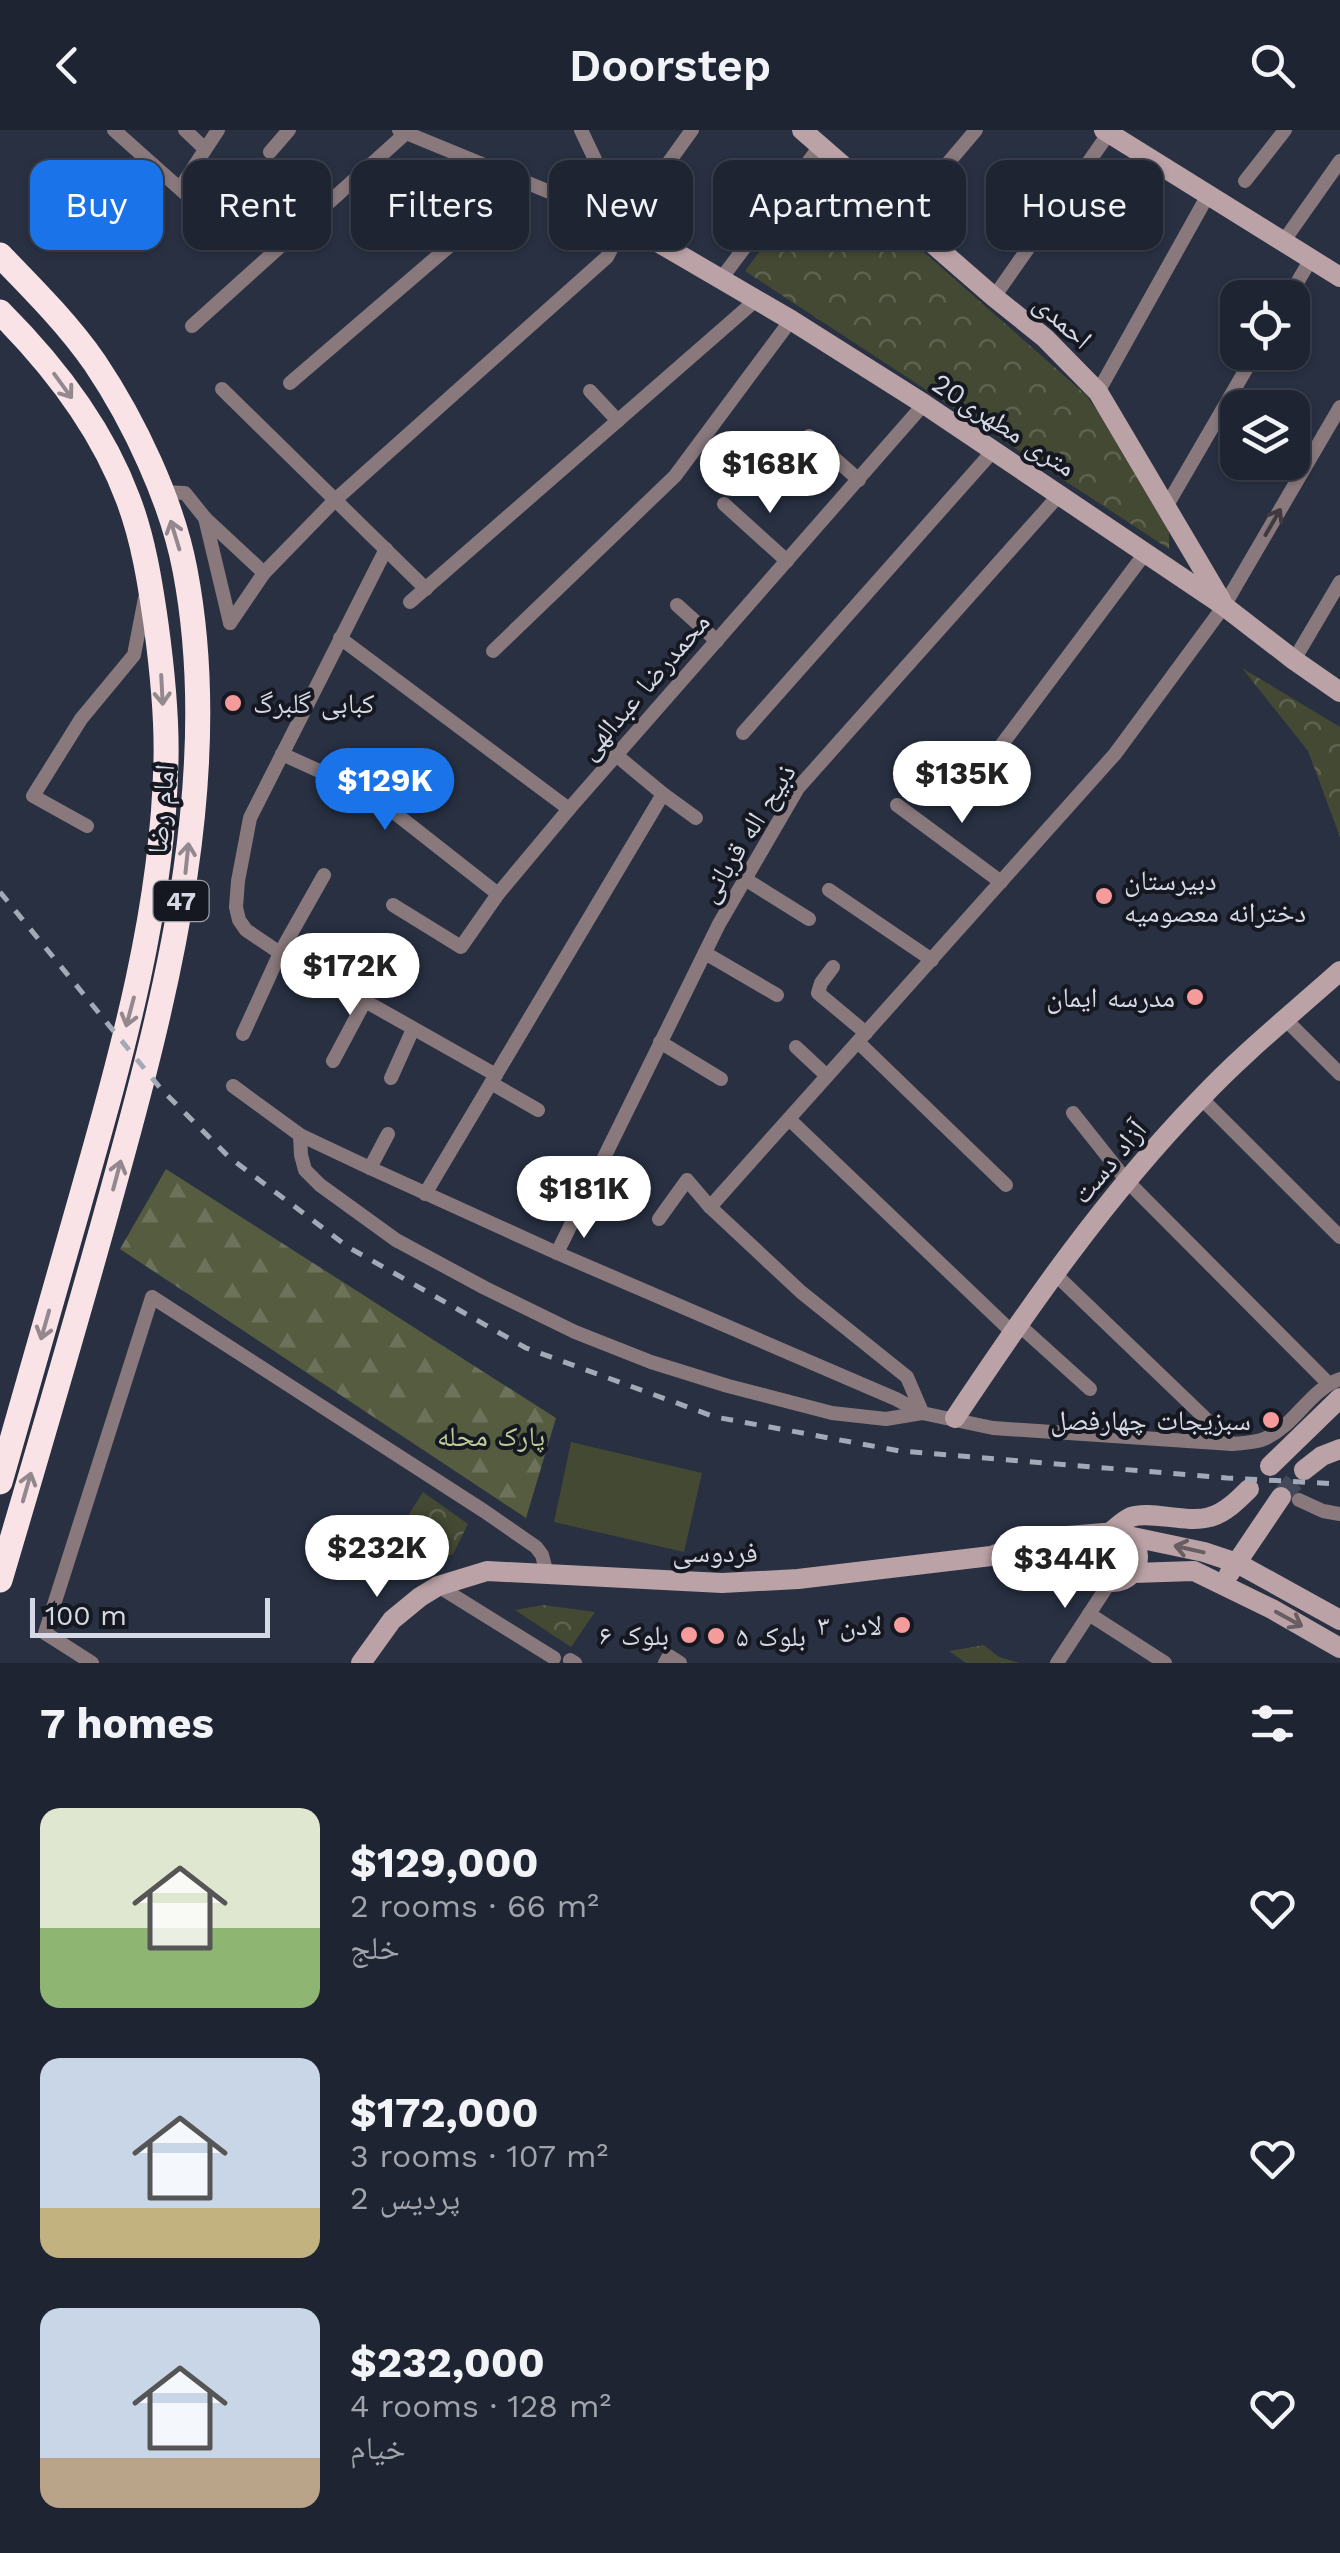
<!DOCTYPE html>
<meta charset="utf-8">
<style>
body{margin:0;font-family:"Work Sans","Noto Naskh Arabic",sans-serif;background:#262c3a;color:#f1f3f6;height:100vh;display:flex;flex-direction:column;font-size:38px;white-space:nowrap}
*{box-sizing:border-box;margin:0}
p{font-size:32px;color:#a1a4ac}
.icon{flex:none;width:55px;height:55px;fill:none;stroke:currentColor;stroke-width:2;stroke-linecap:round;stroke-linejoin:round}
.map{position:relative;height:1533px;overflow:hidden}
.panel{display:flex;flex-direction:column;background:#1e2432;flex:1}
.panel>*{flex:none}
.hud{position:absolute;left:30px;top:30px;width:1280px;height:90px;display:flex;gap:20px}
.fabs{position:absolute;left:1220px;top:150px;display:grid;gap:20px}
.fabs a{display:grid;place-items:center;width:90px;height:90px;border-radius:20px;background:#1e2432;box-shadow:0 2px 8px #0004,0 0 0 2px #3c414d;font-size:50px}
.scale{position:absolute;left:30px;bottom:25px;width:240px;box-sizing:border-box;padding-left:10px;border:5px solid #d4d9e5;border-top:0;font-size:28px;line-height:35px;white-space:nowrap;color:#d4d9e5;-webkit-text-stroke:8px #151820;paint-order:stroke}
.price{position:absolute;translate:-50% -85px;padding:0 22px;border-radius:35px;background:#fff;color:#222;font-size:32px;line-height:65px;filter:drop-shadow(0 2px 5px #0008)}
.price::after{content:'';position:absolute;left:50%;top:60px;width:30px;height:22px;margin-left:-15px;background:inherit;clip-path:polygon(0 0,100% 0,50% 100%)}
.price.on{background:#1a73e8;color:#fff}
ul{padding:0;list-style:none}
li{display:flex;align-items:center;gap:30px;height:250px;padding:0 40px}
li span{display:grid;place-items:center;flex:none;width:280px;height:200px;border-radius:20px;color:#555}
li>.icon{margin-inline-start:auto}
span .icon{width:120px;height:120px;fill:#fffc;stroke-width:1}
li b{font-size:42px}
h2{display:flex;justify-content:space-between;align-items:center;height:120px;padding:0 40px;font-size:42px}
.chip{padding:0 35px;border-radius:20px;background:#1e2432;box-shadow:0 2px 8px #0004,0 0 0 2px #3c414d;font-size:35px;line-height:90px}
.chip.on{background:#1a73e8;color:#fff}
header{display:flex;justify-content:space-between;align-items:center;height:130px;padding:0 40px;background:#1e2432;font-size:45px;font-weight:600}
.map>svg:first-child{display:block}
.grass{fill:url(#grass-tufts)}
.forest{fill:url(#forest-firs)}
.park{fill:url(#park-crowns)}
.garden{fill:#434932}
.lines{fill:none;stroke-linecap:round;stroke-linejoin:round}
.secondary-tunnel{stroke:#42495a;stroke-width:20;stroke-dasharray:20 10;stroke-linecap:butt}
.street{stroke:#89797c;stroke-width:14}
.secondary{stroke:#bba2a6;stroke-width:20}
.highway{stroke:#fae3e7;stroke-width:25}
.rail{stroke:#a3a9b7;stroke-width:5;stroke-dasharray:12 12;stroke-linecap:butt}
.oneway{stroke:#93888d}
.oneway2{stroke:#3e3a40}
.oneway3{stroke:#685d63}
.poi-dot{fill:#f59b9c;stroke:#151820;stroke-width:4}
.labels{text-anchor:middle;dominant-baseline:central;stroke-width:8;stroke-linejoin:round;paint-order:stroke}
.shield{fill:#151820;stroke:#9b9faa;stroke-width:2.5}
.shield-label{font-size:25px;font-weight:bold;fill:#d4d9e5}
.street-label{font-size:28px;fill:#d4d9e5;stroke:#151820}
.poi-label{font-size:28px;fill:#d4d9e5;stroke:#151820;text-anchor:end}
.park-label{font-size:28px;fill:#becc96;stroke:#151820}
</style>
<header><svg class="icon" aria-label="back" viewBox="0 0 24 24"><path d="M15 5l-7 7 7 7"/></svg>Doorstep<svg class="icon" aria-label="search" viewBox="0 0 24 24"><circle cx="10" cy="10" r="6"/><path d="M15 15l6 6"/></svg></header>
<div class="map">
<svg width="1340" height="1533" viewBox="0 0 1340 1533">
<defs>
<pattern id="grass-tufts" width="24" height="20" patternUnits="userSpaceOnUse" patternTransform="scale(2.5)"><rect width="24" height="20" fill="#434932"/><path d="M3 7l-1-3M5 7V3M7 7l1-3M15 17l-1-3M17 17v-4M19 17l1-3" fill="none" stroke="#5d6350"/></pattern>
<pattern id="forest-firs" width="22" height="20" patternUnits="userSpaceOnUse" patternTransform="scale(2.5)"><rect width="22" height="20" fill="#555c40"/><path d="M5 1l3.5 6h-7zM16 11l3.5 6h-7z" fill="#6d735b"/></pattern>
<pattern id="park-crowns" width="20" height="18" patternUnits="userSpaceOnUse" patternTransform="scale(2.5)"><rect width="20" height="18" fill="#434932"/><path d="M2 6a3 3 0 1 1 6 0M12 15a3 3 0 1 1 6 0" fill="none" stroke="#5d6350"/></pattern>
</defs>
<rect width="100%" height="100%" fill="#283042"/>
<path class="grass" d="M984,1515L999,1527L1020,1533H966L949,1521Z"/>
<path class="forest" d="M166,1039L556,1288L526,1388L120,1119Z"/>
<g class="park">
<path d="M824,34L1086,265L1104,290L1169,400V419L745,141Z"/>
<path d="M1242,538L1340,597V707L1308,621Z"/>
<path d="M423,1362L468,1394L453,1424L412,1443L383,1425Z"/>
<path d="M543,1475L595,1482L571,1517L515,1480Z"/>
</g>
<path class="garden" d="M571,1312L702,1343L684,1422L554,1392Z"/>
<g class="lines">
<path class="secondary-tunnel" d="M1281,1367L1304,1340"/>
<g class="street">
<path d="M114,0L216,91"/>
<path d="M185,0L205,19"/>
<path d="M399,0L625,93"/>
<path d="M581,0L625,93"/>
<path d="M270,22L289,0"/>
<path d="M1245,51L1285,0"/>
<path d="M180,58L218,0"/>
<path d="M107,75L153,35"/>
<path d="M903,86L976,0"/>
<path d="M1283,112L1340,31"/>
<path d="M721,149L821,15"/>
<path d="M994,167L1111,0"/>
<path d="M1288,168L1311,129"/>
<path d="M192,196L406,3"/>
<path d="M290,253L524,52"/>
<path d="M222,259L426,459"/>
<path d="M590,261L618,291"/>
<path d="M1098,262L1208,65"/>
<path d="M809,306L859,350"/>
<path d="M162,362L185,363L205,388L264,443"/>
<path d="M724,374L787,431"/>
<path d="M1166,377L1256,222"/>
<path d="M205,388L230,493"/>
<path d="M386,419L250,688L238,751L236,777L239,790L246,800L280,823L496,945"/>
<path d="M410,472L756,170"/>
<path d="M677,475L717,511"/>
<path d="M230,493L264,443L335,370L607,127L625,93L692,0"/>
<path d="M340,508L569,679"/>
<path d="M493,521L675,346L791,190"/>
<path d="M1294,530L1340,452"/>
<path d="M743,603L993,321"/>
<path d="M282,624L372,665L498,764"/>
<path d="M616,625L663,664L696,688"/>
<path d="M976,649L1146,422"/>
<path d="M897,675L1001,752"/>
<path d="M87,696L33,666L81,589L134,525L145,468"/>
<path d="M745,749L809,789"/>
<path d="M829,760L932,830"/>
<path d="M393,775L461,817L498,764L569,679L924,274"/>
<path d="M705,823L777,865"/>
<path d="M833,837L821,853L818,863L866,903"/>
<path d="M1286,890L1340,944"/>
<path d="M243,904L280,823L324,745"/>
<path d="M660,912L721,949"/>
<path d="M858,912L1006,1055"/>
<path d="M796,917L827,946"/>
<path d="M333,931L365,871"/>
<path d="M391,948L413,899"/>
<path d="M491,953L538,980"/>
<path d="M233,956L300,1005L370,1038L557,1123L896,1269L922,1283"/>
<path d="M1201,968L1340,1107"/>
<path d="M1073,983L1127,1051L1328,1253"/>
<path d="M789,989L1012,1202"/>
<path d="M300,1005L301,1025L305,1040L320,1055L396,1110L485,1158L575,1202L651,1232L728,1256L832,1283L886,1289L922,1283L993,1298L1232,1314C1242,1313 1254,1313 1264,1309C1295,1296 1309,1260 1340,1249"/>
<path d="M370,1038L388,1004"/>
<path d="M425,1064L663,664"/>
<path d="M710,1077L1115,624L1224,476L1340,277"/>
<path d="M659,1089L687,1050L710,1077L801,1162L907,1247L922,1282"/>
<path d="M557,1123L719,794L798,658L1060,364"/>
<path d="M1054,1143L1232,1314"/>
<path d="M1018,1194L1090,1259"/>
<path d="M1299,1370L1323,1381L1340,1384"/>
<path d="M438,1456L554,1528"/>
<path d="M1089,1484L1165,1533"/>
<path d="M570,1530L575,1533"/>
<path d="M92,1533L45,1503L152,1167L484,1381L536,1417L542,1425L547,1444"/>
<path d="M665,1533L669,1526L680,1533"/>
<path d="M1057,1533L1110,1452"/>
</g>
<g class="secondary">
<path d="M802,0L994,167L1045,208L1098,262L1221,470"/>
<path d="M1104,0L1340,147"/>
<path d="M625,93L791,190L924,274L1224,476L1294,530L1340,562"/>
<path d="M955,1288C1029,1177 1106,1066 1200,969C1243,923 1293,883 1340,841"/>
<path d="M1270,1336L1340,1268"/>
<path d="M1304,1340L1322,1326L1340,1319"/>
<path d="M1112,1401C1118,1396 1124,1390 1131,1387C1151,1380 1186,1394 1210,1387C1225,1383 1238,1370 1249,1359"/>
<circle cx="1113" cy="1427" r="25"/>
<path d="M1128,1406L1204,1422L1237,1433L1340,1490"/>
<path d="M998,1427L1090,1438"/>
<path d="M1133,1443L1194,1441L1272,1479L1340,1518"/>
<path d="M1229,1444L1281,1367"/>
<path d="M361,1533L392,1490L420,1467L438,1456L487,1441L722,1453L798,1449L991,1426L1023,1414L1055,1407L1104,1403"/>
</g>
<g class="highway">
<path d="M0,125C33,159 68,194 95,233C134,291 172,371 185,440C223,639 170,852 117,1044C80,1180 40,1315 0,1450"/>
<path d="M0,182C52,234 102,299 128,369C143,408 150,452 156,494C162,538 167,586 166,630C163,782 120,930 79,1075C52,1168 26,1260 0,1352"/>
</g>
<path class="rail" d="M0,762L161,959L229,1027L348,1117L526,1218L715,1287L900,1321L1227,1348L1340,1354"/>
</g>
<defs><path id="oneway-shaft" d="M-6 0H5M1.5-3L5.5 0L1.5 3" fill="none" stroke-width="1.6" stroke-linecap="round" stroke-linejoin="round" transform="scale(2.5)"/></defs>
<g class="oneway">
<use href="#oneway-shaft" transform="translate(63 256) rotate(54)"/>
<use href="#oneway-shaft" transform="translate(175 405) rotate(-107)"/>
<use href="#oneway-shaft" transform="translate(162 560) rotate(87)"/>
<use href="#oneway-shaft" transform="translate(187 728) rotate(-84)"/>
<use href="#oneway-shaft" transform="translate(130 882) rotate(105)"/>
<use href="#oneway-shaft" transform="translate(117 1045) rotate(-75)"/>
<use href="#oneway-shaft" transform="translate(45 1195) rotate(106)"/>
<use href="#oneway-shaft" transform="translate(27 1357) rotate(-74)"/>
</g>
<use class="oneway2" href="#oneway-shaft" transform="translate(1273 392) rotate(-60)"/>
<g class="oneway3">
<use href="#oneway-shaft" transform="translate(1189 1419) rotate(-167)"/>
<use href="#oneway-shaft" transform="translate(1289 1489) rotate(29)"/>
</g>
<g class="poi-dot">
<circle cx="233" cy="573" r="10"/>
<circle cx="1104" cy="766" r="10"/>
<circle cx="1195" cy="867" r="10"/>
<circle cx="1271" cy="1290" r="10"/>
<circle cx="902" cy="1495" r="10"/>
<circle cx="689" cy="1505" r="10"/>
<circle cx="716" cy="1506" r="10"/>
</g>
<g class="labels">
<rect class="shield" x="153.5" y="751" width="55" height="40" rx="8"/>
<g class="shield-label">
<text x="181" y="771">47</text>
</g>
<g class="street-label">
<text transform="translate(1063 191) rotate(42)">احمدی</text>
<text transform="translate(1004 295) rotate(33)">20متری مطهری</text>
<text transform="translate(644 556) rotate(-49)">محمدرضا عبدالهی</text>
<text transform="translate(161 679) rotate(-85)">امام رضا</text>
<text transform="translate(747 703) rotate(-58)">ذبیح اله قربانی</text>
<text transform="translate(1109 1032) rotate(-50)">آزاد دست</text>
<text x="715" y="1422">فردوسی</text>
</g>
<g class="poi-label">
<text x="253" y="573" text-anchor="start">کبابی گلبرگ</text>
<text x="1124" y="750" text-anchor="start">دبیرستان<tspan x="1124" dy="32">دخترانه معصومیه</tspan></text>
<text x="1175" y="867">مدرسه ایمان</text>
<text x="1251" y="1290">سبزیجات چهارفصل</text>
<text x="882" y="1495">لادن ۳</text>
<text x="669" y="1505">بلوک ۶</text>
<text x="736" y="1506" text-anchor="start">بلوک ۵</text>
</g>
<g class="park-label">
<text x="491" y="1306">پارک محله</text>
</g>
</g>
</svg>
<div class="fabs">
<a><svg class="icon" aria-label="locate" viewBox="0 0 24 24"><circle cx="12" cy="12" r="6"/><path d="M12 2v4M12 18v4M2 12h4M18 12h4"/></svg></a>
<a><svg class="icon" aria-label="layers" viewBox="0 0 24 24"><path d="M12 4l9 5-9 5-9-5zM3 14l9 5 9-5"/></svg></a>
</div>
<div class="scale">100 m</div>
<b class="price" style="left:770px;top:386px">$168K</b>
<b class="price" style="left:962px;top:696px">$135K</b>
<b class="price on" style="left:385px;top:703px">$129K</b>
<b class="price" style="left:350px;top:888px">$172K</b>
<b class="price" style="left:584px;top:1111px">$181K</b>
<b class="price" style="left:377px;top:1470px">$232K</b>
<b class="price" style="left:1065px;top:1481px">$344K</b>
<div class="hud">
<a class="chip on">Buy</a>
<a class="chip">Rent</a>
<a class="chip">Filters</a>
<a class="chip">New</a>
<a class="chip">Apartment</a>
<a class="chip">House</a>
</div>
</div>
<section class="panel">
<h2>7 homes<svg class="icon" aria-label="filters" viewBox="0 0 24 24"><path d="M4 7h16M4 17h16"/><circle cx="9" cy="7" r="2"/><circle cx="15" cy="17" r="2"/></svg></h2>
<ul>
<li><span style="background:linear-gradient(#dfe7d0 60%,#8fb573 0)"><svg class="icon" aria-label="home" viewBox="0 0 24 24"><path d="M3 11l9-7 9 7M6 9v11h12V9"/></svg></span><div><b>$129,000</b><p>2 rooms · 66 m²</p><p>خلج</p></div><svg class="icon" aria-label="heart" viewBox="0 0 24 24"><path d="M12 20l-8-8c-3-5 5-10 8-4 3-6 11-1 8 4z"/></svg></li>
<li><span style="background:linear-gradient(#c9d6e8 75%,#c2b280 0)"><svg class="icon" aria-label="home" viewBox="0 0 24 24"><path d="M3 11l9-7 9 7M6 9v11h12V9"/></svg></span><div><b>$172,000</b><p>3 rooms · 107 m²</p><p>پردیس 2</p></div><svg class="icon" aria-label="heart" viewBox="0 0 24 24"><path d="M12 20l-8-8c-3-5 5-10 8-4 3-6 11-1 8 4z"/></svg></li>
<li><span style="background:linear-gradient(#c9d6e8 75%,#b9a48a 0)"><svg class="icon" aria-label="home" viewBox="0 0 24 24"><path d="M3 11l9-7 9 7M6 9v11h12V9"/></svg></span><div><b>$232,000</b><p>4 rooms · 128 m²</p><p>خیام</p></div><svg class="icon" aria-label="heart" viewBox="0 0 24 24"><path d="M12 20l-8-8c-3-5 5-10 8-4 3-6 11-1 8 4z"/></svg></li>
</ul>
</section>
